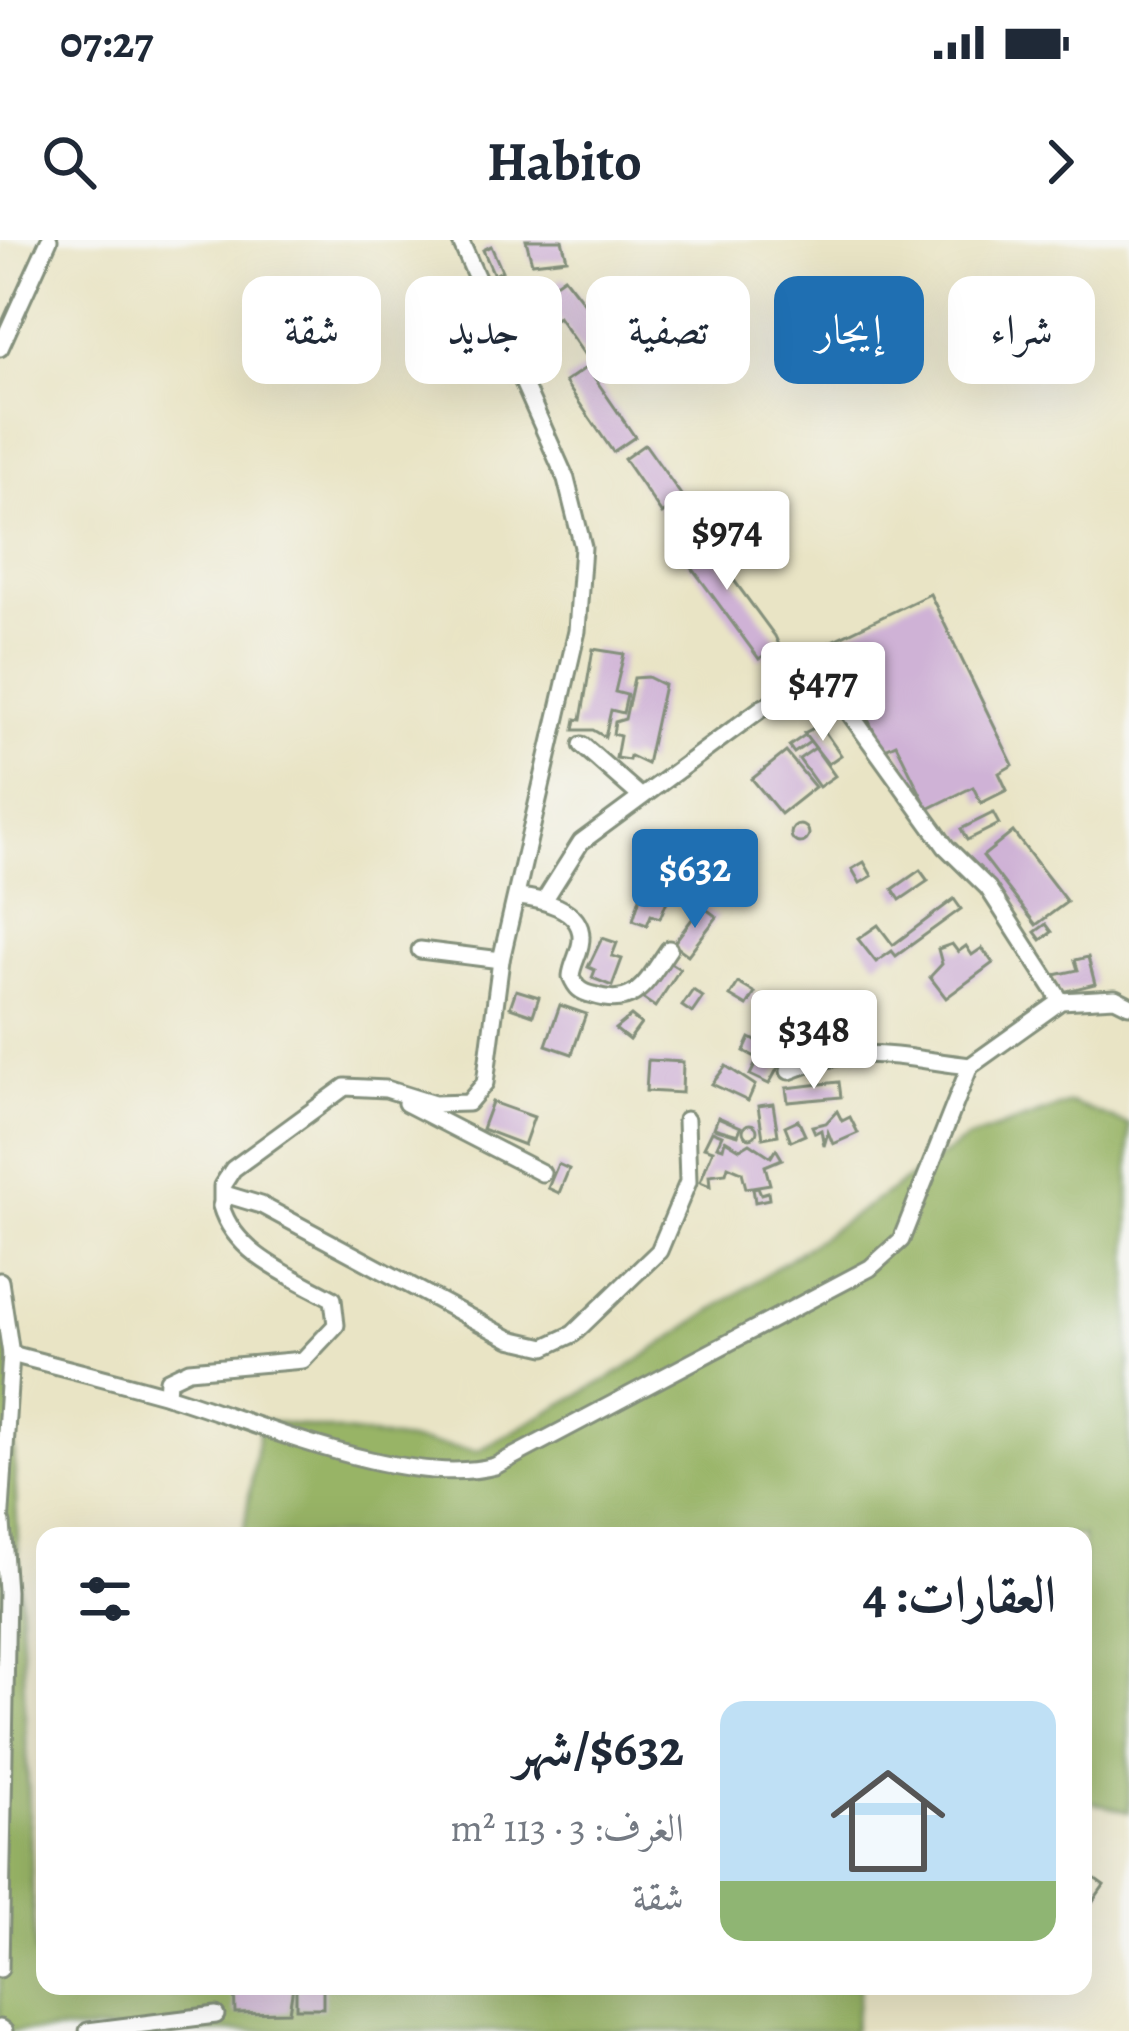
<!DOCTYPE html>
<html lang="ar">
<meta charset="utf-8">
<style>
body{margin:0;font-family:Alegreya,Amiri,serif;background:#f6f6f7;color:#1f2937;direction:rtl;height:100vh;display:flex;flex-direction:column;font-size:45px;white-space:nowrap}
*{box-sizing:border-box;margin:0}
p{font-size:39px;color:#747a83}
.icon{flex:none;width:66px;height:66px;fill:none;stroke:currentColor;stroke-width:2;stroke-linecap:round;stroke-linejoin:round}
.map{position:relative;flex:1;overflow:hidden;direction:ltr}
.details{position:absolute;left:36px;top:1287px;width:1056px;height:468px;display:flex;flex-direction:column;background:#fff;border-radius:24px;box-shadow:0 12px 48px #0002;direction:rtl}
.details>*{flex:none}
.top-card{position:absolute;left:36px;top:36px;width:1059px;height:108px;direction:rtl;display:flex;gap:24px}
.price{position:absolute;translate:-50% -102px;padding:0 27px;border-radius:12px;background:#fff;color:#222;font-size:39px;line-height:78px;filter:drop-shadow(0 3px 6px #0008)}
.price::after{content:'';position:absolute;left:50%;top:72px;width:36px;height:27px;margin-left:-18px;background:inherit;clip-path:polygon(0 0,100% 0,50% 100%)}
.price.on{background:#1f6fb2;color:#fff}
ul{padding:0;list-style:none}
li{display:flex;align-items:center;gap:36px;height:300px;padding:0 36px}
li+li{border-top:3px solid #e0e1e3}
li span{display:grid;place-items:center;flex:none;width:336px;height:240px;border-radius:24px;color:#555}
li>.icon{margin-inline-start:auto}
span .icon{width:144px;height:144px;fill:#fffc;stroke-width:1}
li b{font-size:51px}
h2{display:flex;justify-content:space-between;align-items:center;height:144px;padding:0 36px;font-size:51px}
.pill{padding:0 42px;border-radius:24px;background:#fff;box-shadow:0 12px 48px #0002;font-size:42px;line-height:108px}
.pill.on{background:#1f6fb2;color:#fff}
.status{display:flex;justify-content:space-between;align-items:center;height:84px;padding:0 60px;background:#fff;direction:ltr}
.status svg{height:33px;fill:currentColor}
header{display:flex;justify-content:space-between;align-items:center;height:156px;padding:0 36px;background:#fff;font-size:54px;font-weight:700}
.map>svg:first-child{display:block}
.forest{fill:#98b466;stroke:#5c784d;stroke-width:3}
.building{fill:#cfb2d6}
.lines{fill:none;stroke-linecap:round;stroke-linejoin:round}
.minor-casing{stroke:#84907c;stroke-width:21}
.minor{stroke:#fff;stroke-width:15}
</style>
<div class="status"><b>07:27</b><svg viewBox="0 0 49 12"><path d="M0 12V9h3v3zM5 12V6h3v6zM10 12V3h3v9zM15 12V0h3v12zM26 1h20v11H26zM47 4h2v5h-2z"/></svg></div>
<header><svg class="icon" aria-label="forward" viewBox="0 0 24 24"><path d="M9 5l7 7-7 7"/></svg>Habito<svg class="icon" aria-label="search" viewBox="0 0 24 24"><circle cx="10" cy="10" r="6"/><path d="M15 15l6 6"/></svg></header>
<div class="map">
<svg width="1129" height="1791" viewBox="0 0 1129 1791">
<rect width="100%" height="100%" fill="#f6f6f2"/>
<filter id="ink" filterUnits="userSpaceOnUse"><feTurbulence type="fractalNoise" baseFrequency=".00833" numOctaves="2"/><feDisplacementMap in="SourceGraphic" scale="24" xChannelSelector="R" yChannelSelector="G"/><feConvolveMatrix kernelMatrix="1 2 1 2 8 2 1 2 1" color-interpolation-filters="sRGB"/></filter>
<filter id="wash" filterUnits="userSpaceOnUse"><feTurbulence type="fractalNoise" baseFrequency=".004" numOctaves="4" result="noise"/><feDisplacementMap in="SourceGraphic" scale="48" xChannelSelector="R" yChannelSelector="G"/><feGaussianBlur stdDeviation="2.7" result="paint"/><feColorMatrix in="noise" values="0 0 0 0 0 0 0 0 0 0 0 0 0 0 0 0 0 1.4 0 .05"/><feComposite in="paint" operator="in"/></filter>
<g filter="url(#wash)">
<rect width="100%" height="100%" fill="#e9e4c5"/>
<g class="forest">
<path d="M1070,863L1129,885V1572L1083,1560V1296H243L261,1180L478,1211L624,1130L967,899Z"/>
<path d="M0,1063L8,1067L35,1714L45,1718V1746H142L174,1755L176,1746H860L854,1791H0Z"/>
</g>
<g id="blocks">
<g class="building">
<path d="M526,0H562L567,19L532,23Z"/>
<path d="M491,6L502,31L494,35L483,10Z"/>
<path d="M564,37L617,105L591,124L558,77L528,98L511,74Z"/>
<path d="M587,127L635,197L613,212L565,142Z"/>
<path d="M645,204L684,259L662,274L624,219Z"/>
<path d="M694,286L775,396L779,405L759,419L673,302Z"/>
<path d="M930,354L1013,525L999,533L1007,550L981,563L973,547L928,569L896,504L883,510L830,402Z"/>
<path d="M593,409L624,414L615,452L627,455L623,473L611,470L605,497L593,490H574L576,479L581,480Z"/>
<path d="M648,437L664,445L647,524L630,516L629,520L616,518L620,496L613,494L615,482L625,479L634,438Z"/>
<path d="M820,485L841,515L828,524L804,493Z"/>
<path d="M805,495L810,502L794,513L789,506Z"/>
<path d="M815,508L835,536L819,547L799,519Z"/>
<path d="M786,512L815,547L781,574L752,539Z"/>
<path d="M993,573L999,584L967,600L961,589Z"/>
<circle cx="800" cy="594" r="9"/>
<path d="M1013,592L1067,662L1036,685L983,616Z"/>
<path d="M864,622L872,636L860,643L852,629Z"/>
<path d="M920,630L928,641L900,660L893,649Z"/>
<path d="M647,634L669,641L666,649L671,651L660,678L651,675L647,685L633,680Z"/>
<path d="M954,659L961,669L896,716L892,711L876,722L858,699L878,685L893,705Z"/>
<path d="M702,666L717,677L688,715L673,704Z"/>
<path d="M1046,684L1052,692L1041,700L1035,692Z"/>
<path d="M602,698L617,703L612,716L622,719L612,746L592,738L595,730L588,727Z"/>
<path d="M952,704L958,712L966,706L972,715L982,708L993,723L946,758L930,737L942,724L938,709Z"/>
<path d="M1088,717L1095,744L1059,753L1055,735L1078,730L1075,720Z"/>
<path d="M667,721L680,729L655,767L642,758Z"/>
<path d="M738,743L755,753L747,766L730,756Z"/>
<path d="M516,750L539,757L533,775L510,767Z"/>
<path d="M693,750L703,757L692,773L682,766Z"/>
<path d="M560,765L586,774L572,814L546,805Z"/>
<path d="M631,776L641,784L629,800L615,789Z"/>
<path d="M776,777L785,788L781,796L767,785Z"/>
<path d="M750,798L775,811L772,817L781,822L769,844L750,835L756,823L765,827L767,823L744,811Z"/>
<path d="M648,820L683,822L682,853L646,851Z"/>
<path d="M726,826L755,845L748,861L712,844Z"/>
<path d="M839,842L841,857L788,862L786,848Z"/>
<path d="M492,862L534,877L524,905L482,889Z"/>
<path d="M773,864L778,895L763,898L758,866Z"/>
<path d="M837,871L842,881L850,877L858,893L833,904L828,892L824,906L821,890L815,893L812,886L826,883Z"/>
<path d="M718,877L741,887L738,895L714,888Z"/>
<path d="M798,880L805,895L791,901L785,886Z"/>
<circle cx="750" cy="891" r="7"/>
<path d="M712,891L722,895L717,906L723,908L725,900L740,909L750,903L771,917L776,909L782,919L765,926L770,944L746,948L742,932L728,926L726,933L709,935L710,946L700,942L713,910L704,907Z"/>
<path d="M558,924L569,929L559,953L548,948Z"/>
<path d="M758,947L761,954L768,952L769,959L755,962L753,948Z"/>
<path d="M1083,1630L1104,1645L1088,1668L1083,1665Z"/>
<path d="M234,1746H293L289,1772L235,1773Z"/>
<rect x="296" y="1746" width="27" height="22"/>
</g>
</g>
</g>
<g filter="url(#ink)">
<use href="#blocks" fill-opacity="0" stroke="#84907c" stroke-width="3"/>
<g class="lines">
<defs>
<g id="minor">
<path d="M0,108L49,0"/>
<path d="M582,505L639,555"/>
<path d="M518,657C540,659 581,668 581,697C582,710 572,723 571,736C576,748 580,752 593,755C636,769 646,742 669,709"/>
<path d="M545,659L581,602L762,468L800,450H823L838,457L946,607L988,648L1061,761"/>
<path d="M420,710L501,720"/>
<path d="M789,831C856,802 900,818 970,826"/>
<path d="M406,863L542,933"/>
<path d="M222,962V946L233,929L345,847L386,849L434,864L468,863L485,843L501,720L577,391L583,307L566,239L460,0"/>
<path d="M0,1041L11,1114L0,1287"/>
<path d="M11,1114C61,1127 113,1140 163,1154C252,1180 404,1250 495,1226L870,1028L901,1000L970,826L1061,761L1115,758L1129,765"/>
<path d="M167,1155L168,1140L189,1130L303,1120L336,1085L333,1059C292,1036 235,1015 221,966L228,955L261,965L510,1099L545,1107L573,1094L659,1011L688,942L686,880"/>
<path d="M0,1729L7,1351L2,1283"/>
<path d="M0,1788L4,1791"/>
<path d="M88,1791L216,1775"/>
</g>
</defs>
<use href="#minor" class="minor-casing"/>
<use href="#minor" class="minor"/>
</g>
</g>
</svg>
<b class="price" style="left:727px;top:353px">$974</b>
<b class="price" style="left:823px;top:504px">$477</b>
<b class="price on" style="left:695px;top:691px">$632</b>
<b class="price" style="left:814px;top:852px">$348</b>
<div class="top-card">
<a class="pill">شراء</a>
<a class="pill on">إيجار</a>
<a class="pill">تصفية</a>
<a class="pill">جديد</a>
<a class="pill">شقة</a>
</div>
<section class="details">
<h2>العقارات: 4<svg class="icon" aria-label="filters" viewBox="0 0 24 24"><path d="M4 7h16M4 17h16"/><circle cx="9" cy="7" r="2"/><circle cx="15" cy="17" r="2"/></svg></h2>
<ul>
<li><span style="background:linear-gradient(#bfe0f5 75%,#8fb573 0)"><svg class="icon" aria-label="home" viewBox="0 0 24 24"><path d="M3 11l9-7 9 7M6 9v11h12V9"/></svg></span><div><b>$632/شهر</b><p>الغرف: 3 · 113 m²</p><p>شقة</p></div></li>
</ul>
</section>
</div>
